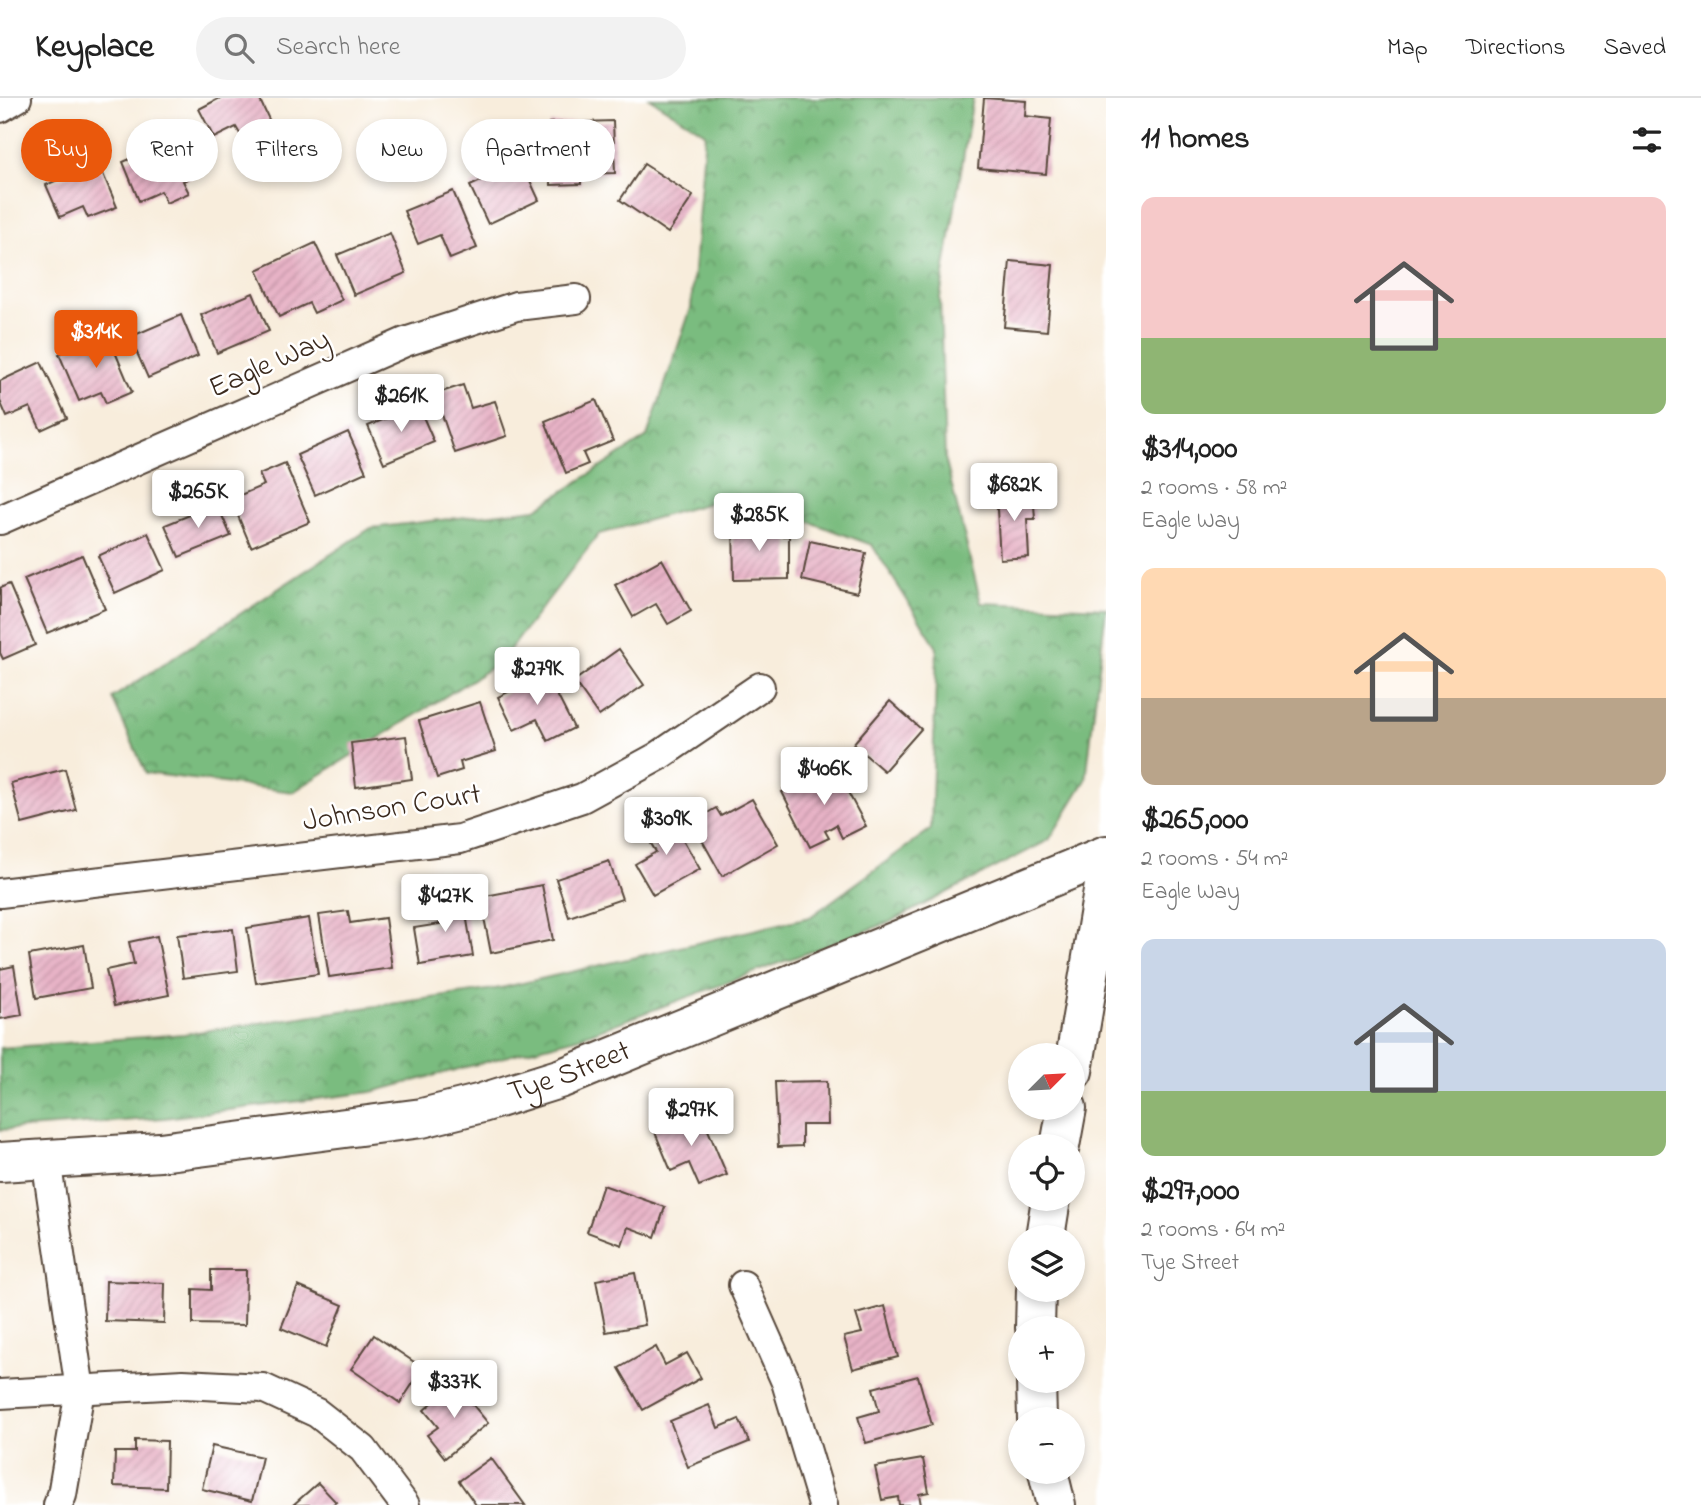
<!DOCTYPE html>
<meta charset="utf-8">
<style>
body{margin:0;font-family:"Indie Flower",sans-serif;background:#f2f2f2;color:#222;height:100vh;display:flex;flex-direction:column;font-size:26px;white-space:nowrap}
*{box-sizing:border-box;margin:0}
p{font-size:23px;color:#767676}
.icon{flex:none;width:38px;height:38px;fill:none;stroke:currentColor;stroke-width:2;stroke-linecap:round;stroke-linejoin:round}
.map{position:relative;flex:1;overflow:hidden}
.drawer{display:flex;flex-direction:column;background:#fff;width:595px}
.drawer>*{flex:none}
.banner{position:absolute;left:21px;top:21px;width:665px;height:63px;display:flex;gap:14px}
.needle{width:46px;rotate:66deg}
.controls{position:absolute;left:1008px;top:945px;display:grid;gap:14px}
.controls a{display:grid;place-items:center;width:77px;height:77px;border-radius:50%;background:#fff;box-shadow:0 4px 10px #0003;font-size:35px}
.price{position:absolute;translate:-50% -60px;padding:0 16px;border-radius:7px;background:#fff;color:#222;font-size:23px;line-height:46px;filter:drop-shadow(0 2px 4px #0008)}
.price::after{content:'';position:absolute;left:50%;top:42px;width:21px;height:16px;margin-left:-10px;background:inherit;clip-path:polygon(0 0,100% 0,50% 100%)}
.price.current{background:#ea580c;color:#fff}
ul{padding:0;list-style:none}
li{display:grid;align-content:center;gap:14px;height:371px;padding:0 35px}
li span{display:grid;place-items:center;height:217px;border-radius:14px;color:#555}
li>.icon{margin-inline-start:auto}
span .icon{width:126px;height:126px;fill:#fffc;stroke-width:1}
li b{font-size:30px}
h2{display:flex;justify-content:space-between;align-items:center;height:84px;padding:0 35px;font-size:30px}
.chip{padding:0 24px;border-radius:32px;background:#fff;box-shadow:0 4px 10px #0003;font-size:24px;line-height:63px}
.chip.current{background:#ea580c;color:#fff}
header{display:flex;align-items:center;gap:42px;box-sizing:border-box;height:98px;padding:0 35px;background:#fff;border-bottom:2px solid #e0e0e0}
header strong{font-size:33px}
nav{display:flex;gap:38px;margin-inline-start:auto;font-size:24px}
.search{width:490px;height:63px;background:#f2f2f2;display:flex;align-items:center;gap:18px;box-sizing:border-box;padding:0 24px;border-radius:38px;color:#767676;font-size:26px}
main{display:flex;flex:1;min-height:0}
.map>svg:first-child{display:block}
.forest{fill:url(#forest-crowns);stroke:#5a734e;stroke-width:2}
.building{fill:url(#building-hatch)}
.lines{fill:none;stroke-linecap:round;stroke-linejoin:round}
.street-casing{stroke:#57473a;stroke-width:32}
.secondary-casing{stroke:#57473a;stroke-width:42}
.street{stroke:#fff;stroke-width:28}
.secondary{stroke:#fff;stroke-width:38}
.labels{text-anchor:middle;dominant-baseline:central;stroke-width:5;stroke-linejoin:round;paint-order:stroke}
.street-label{font-size:30px;fill:#3b2a1e;stroke:#fff}
</style>
<header>
<strong>Keyplace</strong>
<div class="search"><svg class="icon" aria-label="search" viewBox="0 0 24 24"><circle cx="10" cy="10" r="6"/><path d="M15 15l6 6"/></svg>Search here</div>
<nav><a>Map</a><a>Directions</a><a>Saved</a></nav>
</header>
<main>
<div class="map">
<svg width="1106" height="1407" viewBox="0 0 1106 1407">
<defs>
<pattern id="forest-crowns" width="20" height="18" patternUnits="userSpaceOnUse" patternTransform="scale(1.75)"><rect width="20" height="18" fill="#7abc7f"/><path d="M2 6a3 3 0 1 1 6 0M12 15a3 3 0 1 1 6 0" fill="none" stroke="#659967"/></pattern>
<pattern id="building-hatch" width="6" height="6" patternUnits="userSpaceOnUse" patternTransform="scale(1.75)"><rect width="6" height="6" fill="#e7b2c6"/><path d="M-1 1l2-2M0 6l6-6M5 7l2-2" fill="none" stroke="#c799aa"/></pattern>
</defs>
<rect width="100%" height="100%" fill="#fff"/>
<filter id="ink" filterUnits="userSpaceOnUse"><feTurbulence type="fractalNoise" baseFrequency=".0143" numOctaves="2"/><feDisplacementMap in="SourceGraphic" scale="14" xChannelSelector="R" yChannelSelector="G"/><feConvolveMatrix kernelMatrix="1 2 1 2 8 2 1 2 1" color-interpolation-filters="sRGB"/></filter>
<filter id="wash" filterUnits="userSpaceOnUse"><feTurbulence type="fractalNoise" baseFrequency=".00686" numOctaves="4" result="noise"/><feDisplacementMap in="SourceGraphic" scale="28" xChannelSelector="R" yChannelSelector="G"/><feGaussianBlur stdDeviation="1.57" result="paint"/><feColorMatrix in="noise" values="0 0 0 0 0 0 0 0 0 0 0 0 0 0 0 0 0 1.4 0 .05"/><feComposite in="paint" operator="in"/></filter>
<g filter="url(#wash)">
<rect width="100%" height="100%" fill="#f8eddc"/>
<path class="forest" d="M649,0H973L940,200L945,360L981,505L1106,510L1086,682L1049,742L890,824L580,939L372,994L164,1020L0,1032V950L184,936L501,890L810,819L931,731L937,549L872,447L737,397L599,436L500,564L293,694L146,675L112,600L371,430L536,411L647,339L691,210L705,35Z"/>
<g id="blocks">
<g class="building">
<path d="M220,0H259L272,28L244,43L236,29L214,40L199,11Z"/>
<path d="M984,0L1026,3L1025,18L1051,21L1046,76L978,70Z"/>
<path d="M613,23L615,75L581,76V86L551,87L549,25Z"/>
<path d="M181,29L200,75L183,83L189,95L166,105L161,93L139,103L123,64L168,44L164,36Z"/>
<path d="M515,50L539,102L488,126L470,88L498,75L491,61Z"/>
<path d="M98,64L117,109L88,120L83,109L60,119L46,87Z"/>
<path d="M644,66L693,98L668,135L620,102Z"/>
<path d="M453,93L477,150L450,161L440,137L418,146L404,113Z"/>
<path d="M390,135L406,175L354,197L337,157Z"/>
<path d="M315,145L342,202L314,215L309,205L279,219L257,172Z"/>
<path d="M1010,163L1053,167L1047,233L1004,229Z"/>
<path d="M253,195L269,233L217,255L201,217Z"/>
<path d="M181,217L198,258L148,280L130,239Z"/>
<path d="M107,235L132,294L106,305L101,294L79,303L59,256Z"/>
<path d="M41,264L67,320L41,332L30,309L7,319L0,303V283Z"/>
<path d="M463,287L471,310L495,303L507,338L455,355L435,296Z"/>
<path d="M596,302L613,343L583,355L588,366L566,375L545,323Z"/>
<path d="M418,307L434,344L384,365L368,328Z"/>
<path d="M348,334L366,374L315,397L297,357Z"/>
<path d="M285,365L310,424L251,449L231,401L264,387L259,376Z"/>
<path d="M1033,393L1035,421H1027L1029,459L1000,461L996,395Z"/>
<path d="M217,406L231,438L179,459L165,427Z"/>
<path d="M759,422V438H789V481L734,482L733,423Z"/>
<path d="M148,435L165,472L115,495L98,458Z"/>
<path d="M810,443L866,455L857,495L802,482Z"/>
<path d="M82,457L105,511L47,535L24,481Z"/>
<path d="M662,461L691,513L668,526L656,506L633,519L615,487Z"/>
<path d="M9,486L35,547L3,561L0,555V490Z"/>
<path d="M619,551L644,587L599,618L574,583Z"/>
<path d="M546,575L574,630L548,643L537,621L514,632L498,599Z"/>
<path d="M890,603L921,631L884,673L853,646Z"/>
<path d="M480,604L496,653L460,664L462,672L437,680L419,623Z"/>
<path d="M406,638L412,681L356,689L351,645Z"/>
<path d="M835,670L866,728L842,740L836,727L825,733L829,740L810,749L782,694Z"/>
<path d="M65,671L76,712L22,726L11,685Z"/>
<path d="M752,701L778,746L722,778L692,724L716,710L721,718Z"/>
<path d="M669,717L700,771L653,797L635,766L656,754L643,732Z"/>
<path d="M609,763L622,801L569,819L556,781Z"/>
<path d="M542,787L553,842L491,855L480,799Z"/>
<path d="M463,798L473,858L420,867L414,830L440,826L436,803Z"/>
<path d="M348,813L350,825L385,820L392,870L329,879L319,817Z"/>
<path d="M309,820L318,876L256,885L247,830Z"/>
<path d="M233,831L238,873L183,880L177,837Z"/>
<path d="M157,838L169,897L114,908L106,872L134,866L129,844Z"/>
<path d="M84,847L91,890L36,900L29,857Z"/>
<path d="M14,868L22,917L0,921V871Z"/>
<path d="M827,983L828,1027H802V1048L778,1049L775,984Z"/>
<path d="M700,1013L727,1077L699,1088L689,1065L671,1073L654,1032Z"/>
<path d="M603,1087L665,1109L655,1139L628,1129L622,1147L587,1134Z"/>
<path d="M211,1172H246L245,1227L193,1226V1191L211,1192Z"/>
<path d="M635,1175L645,1227L606,1234L596,1182Z"/>
<path d="M106,1183L165,1185L164,1225L105,1223Z"/>
<path d="M298,1188L343,1207L326,1249L281,1230Z"/>
<path d="M885,1208L898,1259L853,1271L844,1239L862,1235L856,1216Z"/>
<path d="M374,1237L423,1270L400,1305L351,1271Z"/>
<path d="M656,1249L665,1267L687,1255L701,1280L643,1312L619,1270Z"/>
<path d="M918,1278L932,1327L866,1345L858,1319L879,1313L873,1290Z"/>
<path d="M455,1285L488,1325L445,1360L427,1337L438,1329L424,1312Z"/>
<path d="M709,1307L718,1330L739,1321L749,1344L688,1369L670,1323Z"/>
<path d="M135,1342L167,1343L166,1390L114,1388L115,1354H135Z"/>
<path d="M212,1348L262,1359L252,1403L202,1391Z"/>
<path d="M491,1360L525,1407H476L459,1383Z"/>
<path d="M923,1361L929,1394L919,1396L921,1407H899L898,1399L882,1402L875,1369Z"/>
<path d="M318,1385L336,1404L332,1407H293Z"/>
</g>
</g>
</g>
<g filter="url(#ink)">
<use href="#blocks" fill-opacity="0" stroke="#57473a" stroke-width="2"/>
<g class="lines">
<defs>
<g id="street">
<path d="M0,10L17,0"/>
<path d="M0,422L405,244L516,208L576,201"/>
<path d="M0,795L460,741L582,700L657,659L760,589"/>
<path d="M46,1061L80,1292L62,1397L58,1407"/>
<path d="M743,1187L786,1284L823,1407"/>
<path d="M0,1296L183,1286L263,1290L317,1315L363,1351L405,1407"/>
</g>
<g id="secondary">
<path d="M1073,973L1106,775"/>
<path d="M1060,1048L1067,1010"/>
<path id="s1" d="M0,1064L160,1054L422,1020L482,1005L562,980L1106,757"/>
<path d="M1045,1139L1051,1101"/>
<path d="M1035,1230L1036,1192"/>
<path d="M1036,1283L1037,1321"/>
<path d="M1048,1374L1056,1407"/>
</g>
</defs>
<use href="#street" class="street-casing"/>
<use href="#secondary" class="secondary-casing"/>
<use href="#street" class="street"/>
<use href="#secondary" class="secondary"/>
</g>
</g>
<g class="labels">
<g class="street-label">
<text transform="translate(270 267) rotate(-24)">Eagle Way</text>
<text transform="translate(392 711) rotate(-9)">Johnson Court</text>
<text stroke="none"><textPath href="#s1" startOffset="579">Tye Street</textPath></text>
</g>
</g>
</svg>
<div class="controls">
<a><svg class="needle" viewBox="-14 -14 28 28"><path d="M0-13l5 13h-10z" fill="#e53935"/><path d="M0 13l5-13h-10z" fill="#767676"/></svg></a>
<a><svg class="icon" aria-label="locate" viewBox="0 0 24 24"><circle cx="12" cy="12" r="6"/><path d="M12 2v4M12 18v4M2 12h4M18 12h4"/></svg></a>
<a><svg class="icon" aria-label="layers" viewBox="0 0 24 24"><path d="M12 4l9 5-9 5-9-5zM3 14l9 5 9-5"/></svg></a>
<a>+</a>
<a>−</a>
</div>
<b class="price current" style="left:96px;top:272px">$314K</b>
<b class="price" style="left:401px;top:336px">$261K</b>
<b class="price" style="left:1014px;top:425px">$682K</b>
<b class="price" style="left:198px;top:432px">$265K</b>
<b class="price" style="left:759px;top:455px">$285K</b>
<b class="price" style="left:537px;top:609px">$279K</b>
<b class="price" style="left:824px;top:709px">$406K</b>
<b class="price" style="left:666px;top:759px">$309K</b>
<b class="price" style="left:445px;top:836px">$427K</b>
<b class="price" style="left:691px;top:1050px">$297K</b>
<b class="price" style="left:454px;top:1322px">$337K</b>
<div class="banner">
<a class="chip current">Buy</a>
<a class="chip">Rent</a>
<a class="chip">Filters</a>
<a class="chip">New</a>
<a class="chip">Apartment</a>
</div>
</div>
<section class="drawer">
<h2>11 homes<svg class="icon" aria-label="filters" viewBox="0 0 24 24"><path d="M4 7h16M4 17h16"/><circle cx="9" cy="7" r="2"/><circle cx="15" cy="17" r="2"/></svg></h2>
<ul>
<li><span style="background:linear-gradient(#f6c9c9 65%,#8fb573 0)"><svg class="icon" aria-label="home" viewBox="0 0 24 24"><path d="M3 11l9-7 9 7M6 9v11h12V9"/></svg></span><div><b>$314,000</b><p>2 rooms · 58 m²</p><p>Eagle Way</p></div></li>
<li><span style="background:linear-gradient(#ffd9b3 60%,#b9a48a 0)"><svg class="icon" aria-label="home" viewBox="0 0 24 24"><path d="M3 11l9-7 9 7M6 9v11h12V9"/></svg></span><div><b>$265,000</b><p>2 rooms · 54 m²</p><p>Eagle Way</p></div></li>
<li><span style="background:linear-gradient(#c9d6e8 70%,#8fb573 0)"><svg class="icon" aria-label="home" viewBox="0 0 24 24"><path d="M3 11l9-7 9 7M6 9v11h12V9"/></svg></span><div><b>$297,000</b><p>2 rooms · 64 m²</p><p>Tye Street</p></div></li>
</ul>
</section>
</main>
